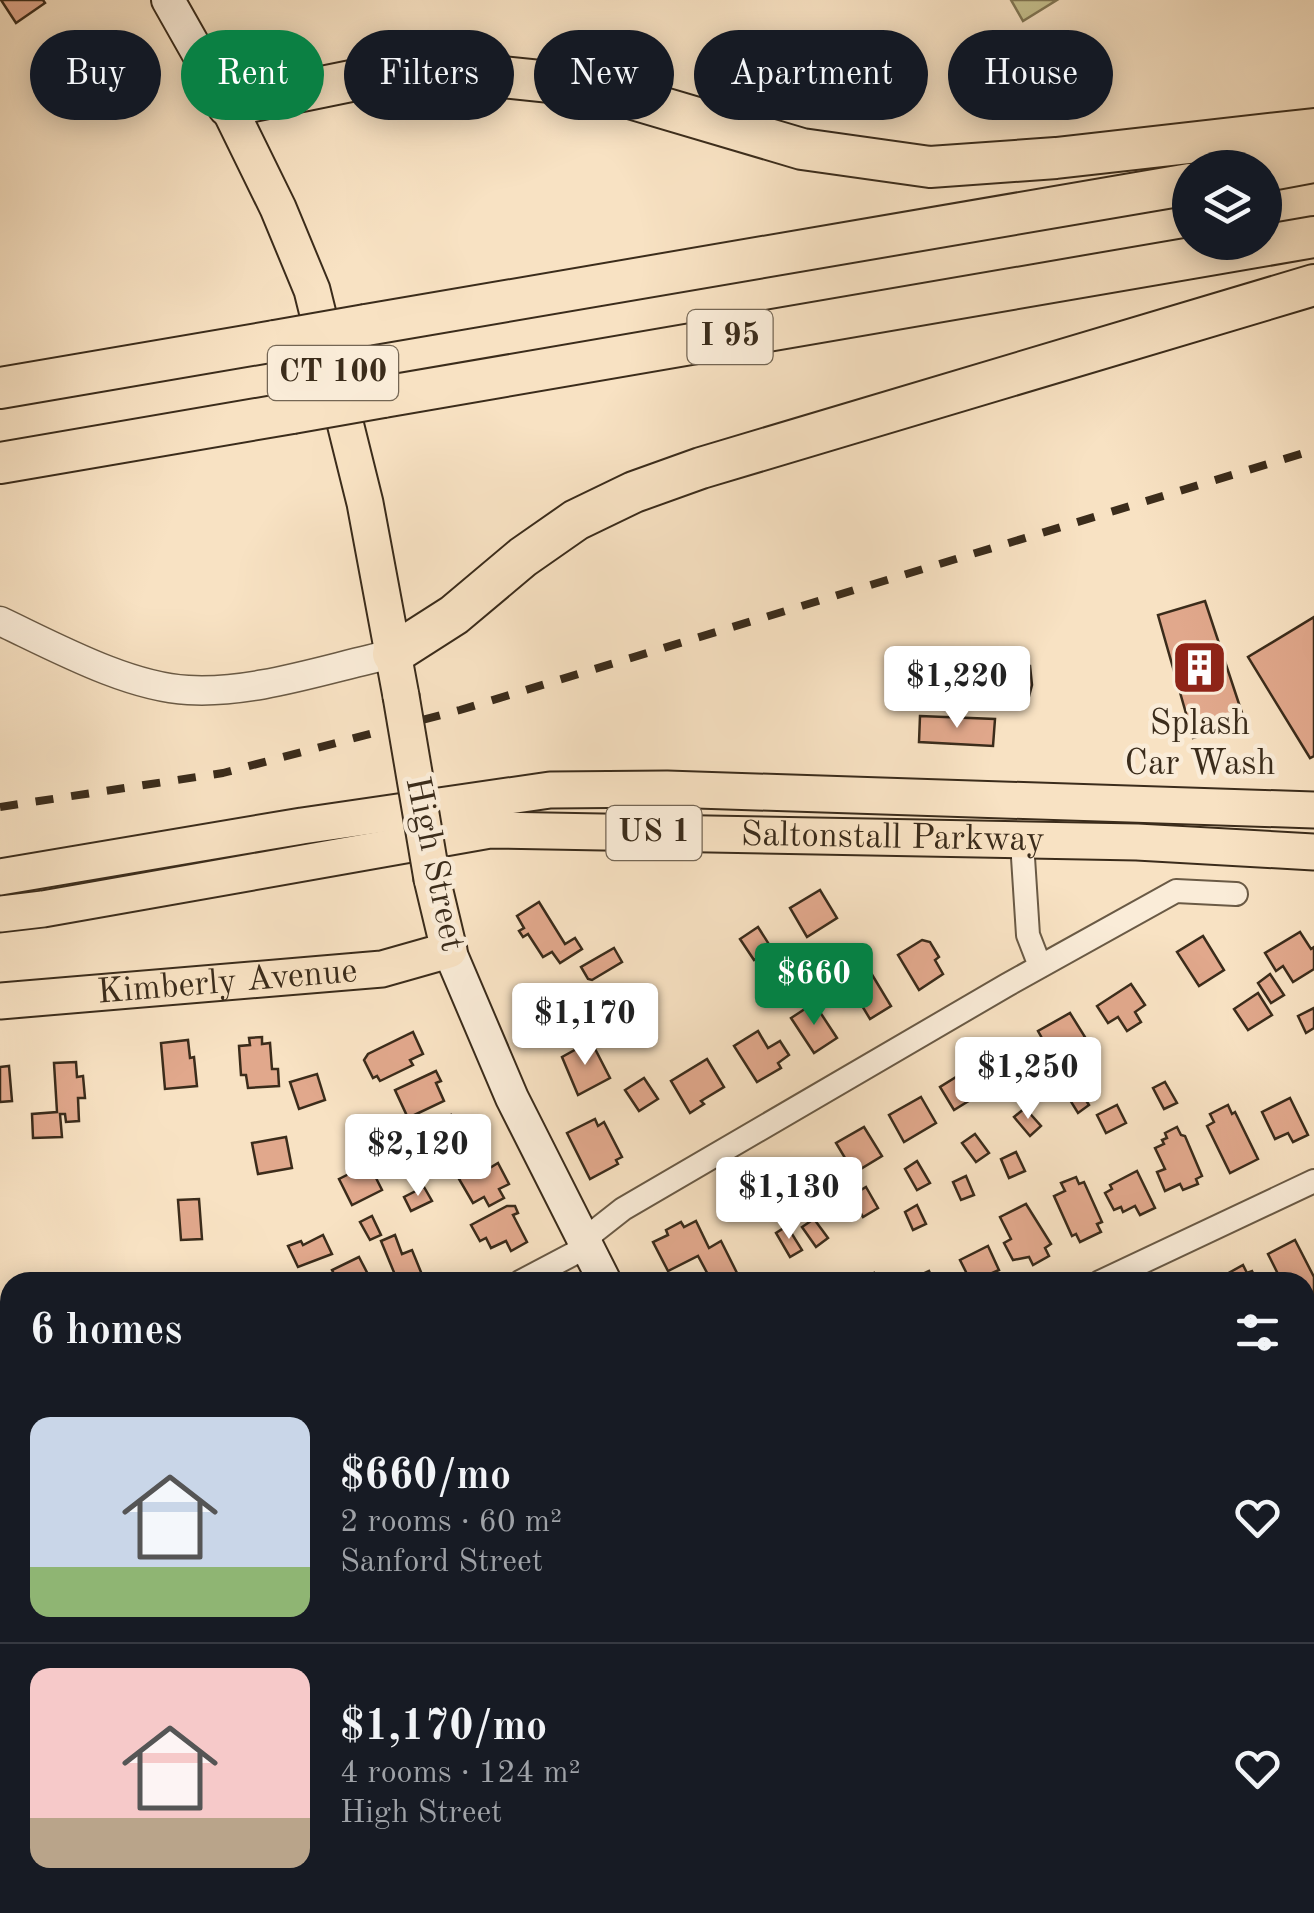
<!DOCTYPE html>
<meta charset="utf-8">
<style>
body{margin:0;font-family:"Old Standard TT",serif;background:#20242c;color:#f1f3f6;height:100vh;display:flex;flex-direction:column;font-size:38px;white-space:nowrap}
*{box-sizing:border-box;margin:0}
p{font-size:32px;color:#9ea1a6}
.icon{flex:none;width:55px;height:55px;fill:none;stroke:currentColor;stroke-width:2;stroke-linecap:round;stroke-linejoin:round}
.map{position:relative;flex:1;overflow:hidden}
.panel{position:absolute;left:0px;top:1272px;width:1315px;height:642px;display:flex;flex-direction:column;background:#171b24;border-radius:30px 30px 0 0;box-shadow:0 5px 25px #0003}
.panel>*{flex:none}
.banner{position:absolute;left:30px;top:30px;width:1255px;height:90px;display:flex;gap:20px}
.tools{position:absolute;left:1172px;top:150px;display:grid;gap:20px}
.tools a{display:grid;place-items:center;width:110px;height:110px;border-radius:50%;background:#171b24;box-shadow:0 5px 25px #0003;font-size:50px}
.price{position:absolute;translate:-50% -85px;padding:0 22px;border-radius:10px;background:#fff;color:#222;font-size:32px;line-height:65px;filter:drop-shadow(0 2px 5px #0008)}
.price::after{content:'';position:absolute;left:50%;top:60px;width:30px;height:22px;margin-left:-15px;background:inherit;clip-path:polygon(0 0,100% 0,50% 100%)}
.price.selected{background:#0b8043;color:#fff}
ul{padding:0;list-style:none}
li{display:flex;align-items:center;gap:30px;height:250px;padding:0 30px}
li+li{border-top:2px solid #363941}
li span{display:grid;place-items:center;flex:none;width:280px;height:200px;border-radius:20px;color:#555}
li>.icon{margin-inline-start:auto}
span .icon{width:120px;height:120px;fill:#fffc;stroke-width:1}
li b{font-size:42px}
h2{display:flex;justify-content:space-between;align-items:center;height:120px;padding:0 30px;font-size:42px}
.chip{padding:0 35px;border-radius:45px;background:#171b24;box-shadow:0 5px 25px #0003;font-size:35px;line-height:90px}
.chip.selected{background:#0b8043;color:#fff}
.map>svg:first-child{display:block}
.green{fill:#c5c08e;stroke:#807654;stroke-width:2.5}
.building{fill:#e1a88c;stroke:#3b2c1b;stroke-width:2.5}
.lines{fill:none;stroke-linecap:round;stroke-linejoin:round}
.minor-casing{stroke:#6a5a45;stroke-width:26}
.tertiary-casing{stroke:#6a5a45;stroke-width:31}
.secondary-casing{stroke:#3b2c1b;stroke-width:36}
.primary-casing{stroke:#3b2c1b;stroke-width:39}
.motorway-casing{stroke:#3b2c1b;stroke-width:44}
.minor{stroke:#faecd8;stroke-width:22}
.tertiary{stroke:#faecd8;stroke-width:28}
.secondary{stroke:#faecd8;stroke-width:32}
.primary{stroke:#f8e2c3;stroke-width:35}
.motorway{stroke:#f8e2c3;stroke-width:40}
.rail{stroke:#3b2c1b;stroke-width:8;stroke-dasharray:18 18;stroke-linecap:butt}
.primary-bridge-casing{stroke:#3b2c1b;stroke-width:39;stroke-linecap:butt}
.motorway-bridge-casing{stroke:#3b2c1b;stroke-width:44;stroke-linecap:butt}
.primary-bridge{stroke:#f8e2c3;stroke-width:35}
.motorway-bridge{stroke:#f8e2c3;stroke-width:40}
.labels{text-anchor:middle;dominant-baseline:central;stroke-width:9;stroke-linejoin:round;paint-order:stroke}
.shield{fill:#faecd8;stroke:#746654;stroke-width:2.5}
.shield-label{font-size:32px;font-weight:bold;fill:#3b2c1b}
.poi-label{font-size:35px;fill:#3b2c1b;stroke:#faecd8}
.street-label{font-size:35px;fill:#3b2c1b;stroke:#faecd8}
</style>
<div class="map">
<svg width="1314" height="1913" viewBox="0 0 1314 1913">
<rect width="100%" height="100%" fill="#f8e2c3"/>
<filter id="stains"><feTurbulence type="fractalNoise" baseFrequency=".002" numOctaves="4"/><feColorMatrix values="0 0 0 0 .2 0 0 0 0 .09 0 0 0 0 .02 0 0 0 .5 -.17"/></filter>
<radialGradient id="worn" r=".72"><stop offset=".6" stop-color="#630" stop-opacity="0"/><stop offset="1" stop-color="#630" stop-opacity=".3"/></radialGradient>
<path class="green" d="M1011,0H1057L1023,21Z"/>
<g class="building">
<path d="M1,0H43L45,3L16,23Z"/>
<path d="M1205,601L1245,722L1193,738L1158,615Z"/>
<path d="M1314,617V756L1310,758L1248,657Z"/>
<path d="M951,663L1030,666L1032,685L1027,704L950,701Z"/>
<path d="M920,716L995,719L993,746L919,742Z"/>
<path d="M820,890L837,918L807,937L790,908Z"/>
<path d="M539,902L565,944L575,938L582,949L560,963L552,952L543,957L528,934L523,937L519,931L524,928L517,916Z"/>
<path d="M758,927L772,949L754,960L740,939Z"/>
<path d="M1300,932L1311,949L1314,947V969L1293,982L1283,966L1276,971L1265,953Z"/>
<path d="M1203,936L1224,970L1199,986L1177,952Z"/>
<path d="M922,940L930,942L939,957L935,960L943,974L919,990L898,955Z"/>
<path d="M614,948L622,962L592,980L588,979L581,967Z"/>
<path d="M868,968L891,1006L870,1019L847,981Z"/>
<path d="M1270,974L1284,995L1271,1003L1258,983Z"/>
<path d="M1131,984L1145,1005L1135,1012L1141,1022L1127,1031L1118,1017L1108,1023L1097,1006Z"/>
<path d="M573,989L580,999L585,997L593,1010L559,1031L551,1032L539,1011Z"/>
<path d="M1258,993L1272,1015L1248,1030L1234,1009Z"/>
<path d="M814,1003L837,1038L814,1053L791,1018Z"/>
<path d="M1314,1008V1028L1306,1033L1298,1016Z"/>
<path d="M1070,1013L1085,1037L1052,1056L1038,1031Z"/>
<path d="M758,1031L768,1048L780,1041L789,1055L778,1063L781,1068L757,1082L734,1046Z"/>
<path d="M413,1032L423,1054L410,1060L413,1065L380,1081L377,1076L373,1078L364,1060L368,1054Z"/>
<path d="M262,1037V1044L270,1043L272,1069H278L279,1086L248,1088L246,1075H241L239,1046L250,1045L249,1038Z"/>
<path d="M188,1040L190,1058L194,1057L197,1086L165,1089L161,1043Z"/>
<path d="M1020,1040L1039,1072L1026,1080L1020,1070L1002,1081L989,1058Z"/>
<path d="M591,1041L610,1078L578,1095L562,1057Z"/>
<path d="M707,1059L724,1087L701,1101L704,1104L690,1113L671,1081Z"/>
<path d="M76,1062L77,1077L83,1076L85,1098H78L79,1121L66,1122L65,1114H60L62,1137L33,1138L32,1114L57,1112L54,1063Z"/>
<path d="M9,1066L12,1101L0,1102V1067Z"/>
<path d="M969,1069L983,1092L954,1110L940,1087Z"/>
<path d="M436,1071L441,1081L436,1083L444,1101L408,1118L395,1090Z"/>
<path d="M317,1074L325,1100L299,1109L290,1082Z"/>
<path d="M644,1078L658,1099L639,1111L625,1090Z"/>
<path d="M1165,1082L1177,1103L1164,1109L1153,1088Z"/>
<path d="M1076,1085L1089,1105L1078,1113L1065,1092Z"/>
<path d="M921,1097L936,1123L904,1142L889,1115Z"/>
<path d="M1290,1098L1308,1135L1293,1142L1288,1133L1275,1139L1262,1112Z"/>
<path d="M1117,1105L1126,1123L1106,1133L1097,1115Z"/>
<path d="M1228,1105L1232,1114L1235,1112L1258,1159L1230,1173L1207,1126L1214,1122L1210,1114Z"/>
<path d="M1025,1108L1041,1126L1030,1136L1014,1117Z"/>
<path d="M451,1115L465,1143L458,1146L460,1151L422,1170L416,1156L410,1159L406,1150L411,1147L406,1137Z"/>
<path d="M595,1119L598,1126L604,1122L622,1157L616,1160L618,1164L590,1179L567,1133Z"/>
<path d="M864,1127L882,1156L854,1173L836,1143Z"/>
<path d="M1177,1127L1181,1135L1185,1136L1202,1176L1196,1179L1198,1184L1183,1190L1180,1184L1165,1191L1157,1172L1165,1169L1155,1148L1164,1144L1162,1140L1167,1138L1165,1133Z"/>
<path d="M975,1134L989,1153L976,1162L962,1143Z"/>
<path d="M286,1137L292,1168L258,1174L252,1143Z"/>
<path d="M1016,1152L1025,1171L1009,1178L1001,1159Z"/>
<path d="M818,1160L830,1181L795,1203L782,1181Z"/>
<path d="M917,1161L930,1183L917,1190L905,1169Z"/>
<path d="M498,1163L509,1184L499,1189L504,1198L489,1206L484,1197L473,1203L459,1179L485,1165L488,1169Z"/>
<path d="M369,1164L382,1190L352,1205L339,1179Z"/>
<path d="M1137,1171L1155,1208L1140,1215L1135,1206L1123,1212L1121,1207L1114,1210L1105,1193L1112,1189L1110,1185Z"/>
<path d="M966,1176L974,1195L961,1200L953,1182Z"/>
<path d="M1076,1177L1079,1184L1084,1182L1102,1222L1097,1224L1101,1232L1080,1242L1076,1234L1072,1236L1054,1196L1065,1191L1061,1183Z"/>
<path d="M424,1187L432,1201L411,1211L404,1197Z"/>
<path d="M866,1187L878,1208L863,1217L851,1196Z"/>
<path d="M199,1199L202,1239L181,1240L178,1200Z"/>
<path d="M1026,1204L1051,1244L1045,1248L1049,1256L1033,1265L1029,1257L1013,1260L1004,1243L1011,1239L1000,1217Z"/>
<path d="M917,1205L926,1224L913,1230L905,1212Z"/>
<path d="M507,1206H515L518,1213L513,1215L527,1242L511,1251L506,1241L491,1248L486,1238L480,1241L471,1225Z"/>
<path d="M372,1216L381,1235L370,1240L360,1222Z"/>
<path d="M814,1219L828,1238L816,1247L802,1227Z"/>
<path d="M696,1221L709,1248L721,1241L738,1275L723,1282H712L698,1256L668,1271L653,1242L668,1235L666,1230L681,1222L684,1227Z"/>
<path d="M787,1226L802,1250L790,1257L776,1233Z"/>
<path d="M323,1235L332,1254L298,1267L288,1246L301,1241L303,1245Z"/>
<path d="M395,1235L402,1254L412,1250L425,1282H398L381,1241Z"/>
<path d="M1295,1240L1314,1277V1300L1305,1304V1282H1282L1268,1254Z"/>
<path d="M988,1246L999,1270L971,1282L960,1260Z"/>
<path d="M359,1257L372,1282H338L332,1270Z"/>
<path d="M1243,1265L1247,1273L1252,1271L1257,1282H1225V1275Z"/>
<path d="M929,1271L934,1282H905Z"/>
<path d="M874,1273L876,1278L882,1274L886,1282H856Z"/>
<path d="M0,1417L10,1444V1459L0,1463Z"/>
<path d="M1305,1651L1314,1664V1779L1305,1766Z"/>
<path d="M10,1677V1711L0,1716V1682Z"/>
<path d="M10,1728V1763L7,1764L0,1750V1733Z"/>
<path d="M5,1853L10,1865V1902L0,1906V1855Z"/>
<path d="M92,1905H124L128,1913H75Z"/>
<path d="M581,1905H622L627,1912L576,1913L574,1910Z"/>
<path d="M778,1905H814L803,1913H782Z"/>
</g>
<g class="lines">
<defs>
<g id="minor">
<path d="M1022,842L1028,935L1040,966"/>
<path d="M520,1282L575,1253L595,1231L623,1209L1007,985L1176,891L1236,894"/>
<path d="M1100,1282L1314,1181"/>
<path d="M0,1516L10,1512"/>
<path d="M0,1539L10,1559"/>
<path d="M173,1905L176,1913"/>
<path d="M495,1905L500,1913"/>
</g>
<path id="tertiary" d="M0,621C55,647 128,687 188,690C255,694 327,668 393,654"/>
<g id="secondary">
<path d="M168,0L228,106"/>
<path d="M449,950L512,1098L605,1282"/>
<path d="M924,1905L928,1913"/>
</g>
<g id="primary">
<path d="M228,106L278,208L312,290L365,503L401,696"/>
<path d="M0,877L302,826L550,790L667,789L1314,810"/>
<path id="s1" d="M0,914L43,909L490,830L1137,842L1314,852"/>
<path id="s2" d="M0,1001L382,969L449,950L432,879"/>
</g>
<g id="motorway">
<path d="M228,106L415,68L589,86L802,149L930,167L1056,158L1314,129"/>
<path d="M1265,171L1314,162"/>
<path d="M366,325L1190,184"/>
<path d="M0,388L275,341"/>
<path d="M383,397L1314,237"/>
<path d="M0,463L292,413"/>
<path d="M393,654L454,615L523,557L576,520L634,492L701,468L1314,285"/>
</g>
</defs>
<use href="#minor" class="minor-casing"/>
<use href="#tertiary" class="tertiary-casing"/>
<use href="#secondary" class="secondary-casing"/>
<use href="#primary" class="primary-casing"/>
<use href="#motorway" class="motorway-casing"/>
<use href="#minor" class="minor"/>
<use href="#tertiary" class="tertiary"/>
<use href="#secondary" class="secondary"/>
<use href="#primary" class="primary"/>
<use href="#motorway" class="motorway"/>
<path class="rail" d="M0,807L223,773L460,710L1314,450"/>
<defs>
<path id="primary-bridge" d="M401,696L432,879"/>
<g id="motorway-bridge">
<path d="M275,341L366,325"/>
<path d="M292,413L383,397"/>
</g>
</defs>
<use href="#primary-bridge" class="primary-bridge-casing"/>
<use href="#motorway-bridge" class="motorway-bridge-casing"/>
<use href="#primary-bridge" class="primary-bridge"/>
<use href="#motorway-bridge" class="motorway-bridge"/>
</g>
<defs>
<symbol id="building-square" viewBox="-11 -11 22 22"><rect x="-9" y="-9" width="18" height="18" rx="4" fill="#8f2418" stroke="#faecd8"/><path d="M-4-6H4V6H1V3H-1V6H-4ZM-2.5-4.3h1.7v1.8h-1.7ZM.8-4.3h1.7v1.8H.8ZM-2.5-1h1.7V.8h-1.7ZM.8-1h1.7V.8H.8Z" fill="#fff"/></symbol>
</defs>
<g fill-rule="evenodd">
<use href="#building-square" x="1168" y="636" width="63" height="63"/>
</g>
<g class="labels">
<g class="shield">
<rect x="687.5" y="310" width="85" height="54" rx="8"/>
<rect x="268" y="346" width="130" height="54" rx="8"/>
<rect x="606.5" y="806" width="95" height="54" rx="8"/>
</g>
<g class="shield-label">
<text x="730" y="337">I 95</text>
<text x="333" y="373">CT 100</text>
<text x="654" y="833">US 1</text>
</g>
<g class="poi-label">
<text x="1200" y="724">Splash<tspan x="1200" dy="40">Car Wash</tspan></text>
</g>
<g class="street-label">
<text stroke="none"><textPath href="#s1" startOffset="900">Saltonstall Parkway</textPath></text>
<text transform="translate(434 864) rotate(78)">High Street</text>
<text stroke="none"><textPath href="#s2" startOffset="228">Kimberly Avenue</textPath></text>
</g>
</g>
<rect width="100%" height="100%" filter="url(#stains)"/>
<rect width="100%" height="100%" fill="url(#worn)"/>
</svg>
<div class="tools">
<a><svg class="icon" aria-label="layers" viewBox="0 0 24 24"><path d="M12 4l9 5-9 5-9-5zM3 14l9 5 9-5"/></svg></a>
</div>
<b class="price" style="left:957px;top:731px">$1,220</b>
<b class="price selected" style="left:814px;top:1028px">$660</b>
<b class="price" style="left:585px;top:1068px">$1,170</b>
<b class="price" style="left:1028px;top:1122px">$1,250</b>
<b class="price" style="left:418px;top:1199px">$2,120</b>
<b class="price" style="left:789px;top:1242px">$1,130</b>
<div class="banner">
<a class="chip">Buy</a>
<a class="chip selected">Rent</a>
<a class="chip">Filters</a>
<a class="chip">New</a>
<a class="chip">Apartment</a>
<a class="chip">House</a>
</div>
<section class="panel">
<h2>6 homes<svg class="icon" aria-label="filters" viewBox="0 0 24 24"><path d="M4 7h16M4 17h16"/><circle cx="9" cy="7" r="2"/><circle cx="15" cy="17" r="2"/></svg></h2>
<ul>
<li><span style="background:linear-gradient(#c9d6e8 75%,#8fb573 0)"><svg class="icon" aria-label="home" viewBox="0 0 24 24"><path d="M3 11l9-7 9 7M6 9v11h12V9"/></svg></span><div><b>$660/mo</b><p>2 rooms · 60 m²</p><p>Sanford Street</p></div><svg class="icon" aria-label="heart" viewBox="0 0 24 24"><path d="M12 20l-8-8c-3-5 5-10 8-4 3-6 11-1 8 4z"/></svg></li>
<li><span style="background:linear-gradient(#f6c9c9 75%,#b9a48a 0)"><svg class="icon" aria-label="home" viewBox="0 0 24 24"><path d="M3 11l9-7 9 7M6 9v11h12V9"/></svg></span><div><b>$1,170/mo</b><p>4 rooms · 124 m²</p><p>High Street</p></div><svg class="icon" aria-label="heart" viewBox="0 0 24 24"><path d="M12 20l-8-8c-3-5 5-10 8-4 3-6 11-1 8 4z"/></svg></li>
</ul>
</section>
</div>
